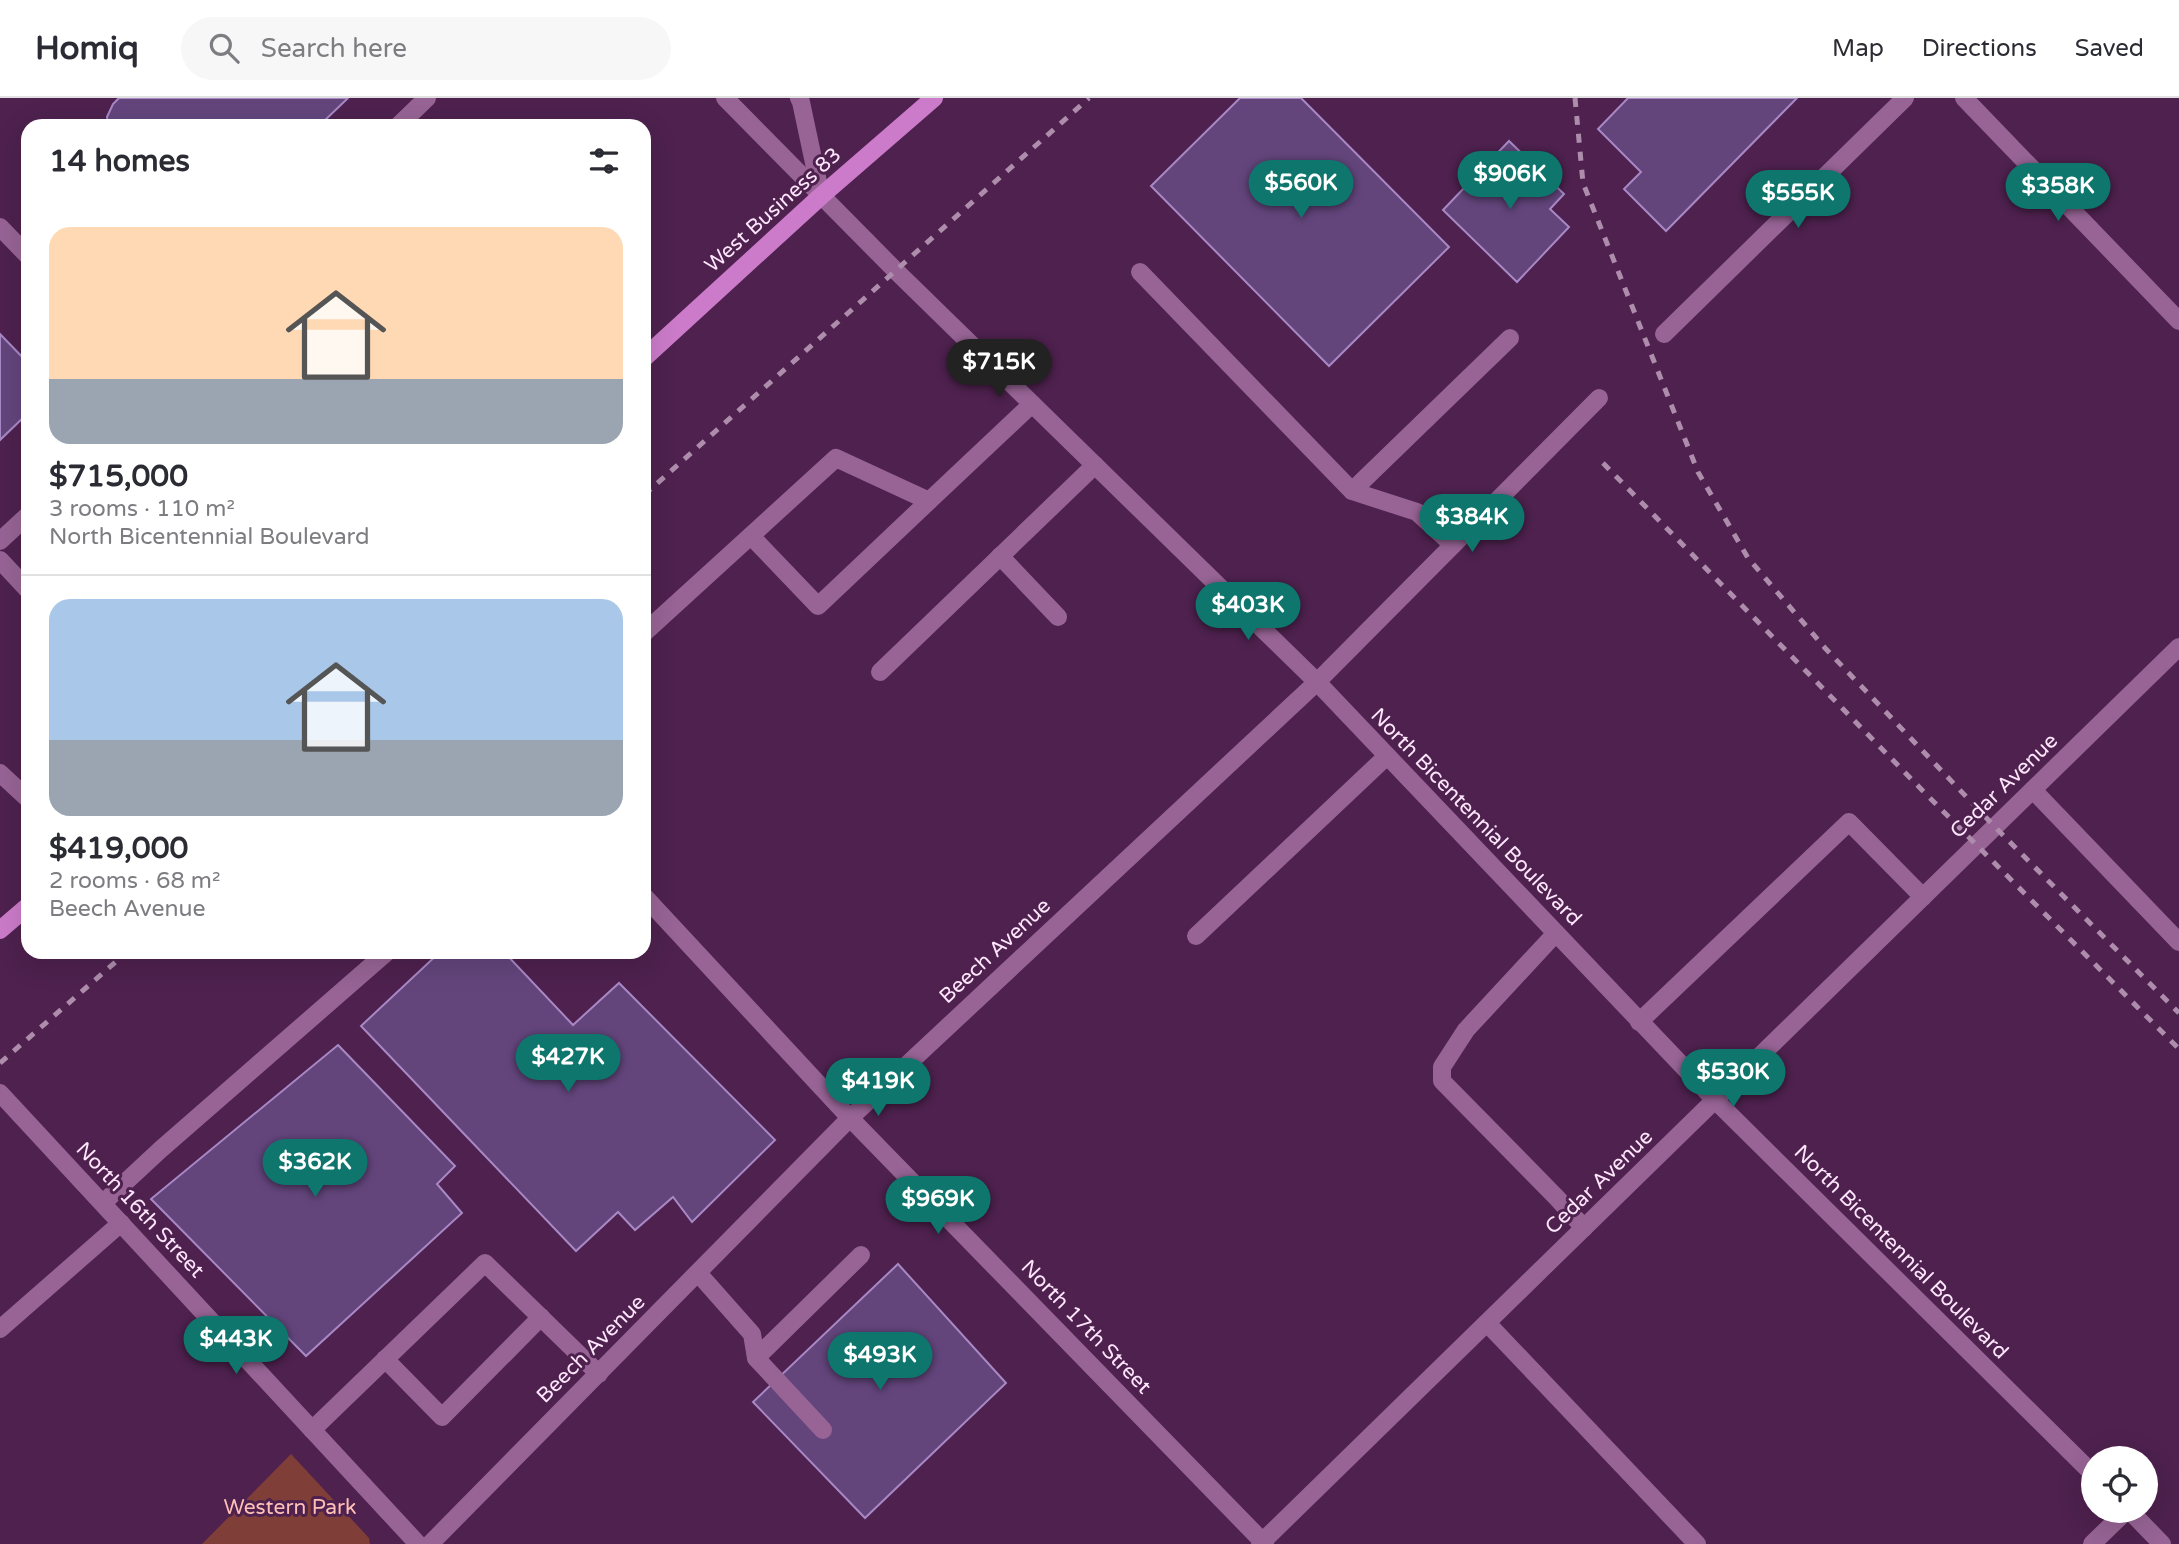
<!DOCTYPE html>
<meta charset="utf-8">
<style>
body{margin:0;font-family:"Varela Round",sans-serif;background:#f7f7f7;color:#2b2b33;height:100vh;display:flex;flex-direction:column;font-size:26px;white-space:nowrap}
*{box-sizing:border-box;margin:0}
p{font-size:23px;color:#7c7c81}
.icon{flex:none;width:38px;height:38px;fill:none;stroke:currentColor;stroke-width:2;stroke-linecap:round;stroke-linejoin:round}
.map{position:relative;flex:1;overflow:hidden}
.sheet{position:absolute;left:21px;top:21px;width:630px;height:840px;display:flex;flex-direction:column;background:#fff;border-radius:21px;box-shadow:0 7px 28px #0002}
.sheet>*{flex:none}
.buttons{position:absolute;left:2081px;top:1348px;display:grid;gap:14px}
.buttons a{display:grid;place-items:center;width:77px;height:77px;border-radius:50%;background:#fff;box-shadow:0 7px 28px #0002;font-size:35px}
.price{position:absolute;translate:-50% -60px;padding:0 16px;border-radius:24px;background:#0f766e;color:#fff;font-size:23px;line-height:46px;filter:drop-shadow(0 2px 4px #0008)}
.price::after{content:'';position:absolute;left:50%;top:42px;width:21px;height:16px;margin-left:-10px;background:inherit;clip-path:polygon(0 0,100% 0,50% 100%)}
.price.selected{background:#222;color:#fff}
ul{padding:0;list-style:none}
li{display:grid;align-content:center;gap:14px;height:371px;padding:0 28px}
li+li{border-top:2px solid #e1e1e2}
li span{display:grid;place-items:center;height:217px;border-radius:21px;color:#555}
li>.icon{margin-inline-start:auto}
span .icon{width:126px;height:126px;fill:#fffc;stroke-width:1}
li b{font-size:30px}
h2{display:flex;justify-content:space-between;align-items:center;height:84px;padding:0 28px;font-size:30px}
header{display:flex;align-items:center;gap:42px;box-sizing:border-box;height:98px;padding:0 35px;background:#fff;border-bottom:2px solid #e1e1e2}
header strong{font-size:33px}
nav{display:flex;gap:38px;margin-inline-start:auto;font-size:24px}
.search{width:490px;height:63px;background:#f7f7f7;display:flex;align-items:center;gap:18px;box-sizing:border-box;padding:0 24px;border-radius:38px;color:#7c7c81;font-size:26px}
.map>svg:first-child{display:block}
.green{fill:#7f3e37}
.building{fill:#63457c;stroke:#a888c5;stroke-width:2}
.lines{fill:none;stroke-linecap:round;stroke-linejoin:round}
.service{stroke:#976495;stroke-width:18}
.minor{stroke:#976495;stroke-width:18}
.tertiary{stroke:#976495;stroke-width:18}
.secondary{stroke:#976495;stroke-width:18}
.primary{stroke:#cb7bc9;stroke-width:18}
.rail{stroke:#ad8cac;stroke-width:5;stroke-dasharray:9 9;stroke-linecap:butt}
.labels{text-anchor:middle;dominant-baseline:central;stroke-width:6;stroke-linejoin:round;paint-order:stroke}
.street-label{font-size:21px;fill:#fde6fc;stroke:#4e214e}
.park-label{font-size:21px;fill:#ffc0b7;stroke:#4e214e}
</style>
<header>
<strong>Homiq</strong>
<div class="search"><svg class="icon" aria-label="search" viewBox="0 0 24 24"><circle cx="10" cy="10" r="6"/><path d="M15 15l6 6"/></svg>Search here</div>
<nav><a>Map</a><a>Directions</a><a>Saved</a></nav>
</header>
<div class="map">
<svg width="2179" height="1446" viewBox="0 0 2179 1446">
<rect width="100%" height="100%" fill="#4e214e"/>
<path class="green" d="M291,1356L369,1440L370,1446H202Z"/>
<g class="building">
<path d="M119,0H348L319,28H108L107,19L113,6Z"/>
<path d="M1240,0H1301L1449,149L1329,268L1151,88Z"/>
<path d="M1628,0H1797L1666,133L1624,91L1641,74L1598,31Z"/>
<path d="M1509,43L1564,96L1550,111L1569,129L1517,184L1443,112Z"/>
<path d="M0,236L28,265V315L0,342Z"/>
<path d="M440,854H504L573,927L619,885L775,1042L692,1124L673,1099L635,1132L618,1114L576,1153L361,928Z"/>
<path d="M338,947L455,1068L437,1086L462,1115L306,1258L151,1101Z"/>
<path d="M898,1166L1006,1285L865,1420L753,1304Z"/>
</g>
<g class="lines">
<g class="service">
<path d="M398,28L427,0"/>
<path d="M1140,174L1352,393L1417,414L1453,447"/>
<path d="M1352,393L1510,240"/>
<path d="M751,438L818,508L929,403"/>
<path d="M0,443L28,417"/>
<path d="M1000,458L1058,519"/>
<path d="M0,462L28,492"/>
<path d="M644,535L836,360L929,403L1032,306"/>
<path d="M880,574L1095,367"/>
<path d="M0,675L28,701"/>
<path d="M2033,692L2179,844"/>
<path d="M1556,835L1466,932L1442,969V983L1557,1100L1584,1130"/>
<path d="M1196,838L1387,658"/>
<path d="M1639,924L1849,724L1923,799"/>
<path d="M103,1105L160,1052L387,854"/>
<path d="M698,1175L752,1236L756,1260L823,1332"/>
<path d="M1487,1225L1697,1446"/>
<path d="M0,1231L121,1125"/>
<path d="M756,1260L861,1157"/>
<path d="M385,1261L442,1319L541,1219"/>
<path d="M312,1332L485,1165L599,1276"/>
</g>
<g class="minor">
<path d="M1964,0L2179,223"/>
<path d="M1664,236L1905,0"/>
<path d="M644,798L850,1020L1265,1446"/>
<path d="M430,1446L850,1020L1317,584L1599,300"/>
<path d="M1260,1446L2179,549"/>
<path d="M2092,1446L2127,1412"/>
</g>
<g class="tertiary">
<path d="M0,129L28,158"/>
<path d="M0,995L418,1446"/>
</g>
<g class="secondary">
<path d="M725,0L896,173L1317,584L1715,1002L2093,1376"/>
<path d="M799,0L801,4L821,98"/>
<path d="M2129,1412L2162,1446"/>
</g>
<g class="primary">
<path d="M644,260L821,98L934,0"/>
<path d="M0,832L28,808"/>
</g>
<g class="rail">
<path d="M1575,0L1583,85L1698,374L1748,460L1825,550L1995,729L2179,915"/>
<path d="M1603,365L1922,692L2179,951"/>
<path d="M644,397L1089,0"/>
<path d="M0,965L127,854"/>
</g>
</g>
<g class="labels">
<g class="street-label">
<text transform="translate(773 112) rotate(-42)">West Business 83</text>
<text transform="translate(2004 688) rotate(-44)">Cedar Avenue</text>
<text transform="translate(1476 719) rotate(46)">North Bicentennial Boulevard</text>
<text transform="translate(995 853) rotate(-43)">Beech Avenue</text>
<text transform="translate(1599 1084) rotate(-44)">Cedar Avenue</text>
<text transform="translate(140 1112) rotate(47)">North 16th Street</text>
<text transform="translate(1901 1154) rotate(45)">North Bicentennial Boulevard</text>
<text transform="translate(1086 1229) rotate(46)">North 17th Street</text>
<text transform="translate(591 1251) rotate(-45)">Beech Avenue</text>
</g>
<g class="park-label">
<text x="290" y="1409">Western Park</text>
</g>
</g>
</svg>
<div class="buttons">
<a><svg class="icon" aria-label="locate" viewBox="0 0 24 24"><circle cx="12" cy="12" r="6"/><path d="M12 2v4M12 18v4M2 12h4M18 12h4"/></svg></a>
</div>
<b class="price" style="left:1510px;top:113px">$906K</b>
<b class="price" style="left:1301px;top:122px">$560K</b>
<b class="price" style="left:2058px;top:125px">$358K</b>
<b class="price" style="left:1798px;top:132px">$555K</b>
<b class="price selected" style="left:999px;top:301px">$715K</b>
<b class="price" style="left:1472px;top:456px">$384K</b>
<b class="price" style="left:1248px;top:544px">$403K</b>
<b class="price" style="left:568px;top:996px">$427K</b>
<b class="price" style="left:1733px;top:1011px">$530K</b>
<b class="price" style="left:878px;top:1020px">$419K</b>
<b class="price" style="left:315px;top:1101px">$362K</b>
<b class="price" style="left:938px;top:1138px">$969K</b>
<b class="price" style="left:236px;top:1278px">$443K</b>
<b class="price" style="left:880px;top:1294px">$493K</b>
<section class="sheet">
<h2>14 homes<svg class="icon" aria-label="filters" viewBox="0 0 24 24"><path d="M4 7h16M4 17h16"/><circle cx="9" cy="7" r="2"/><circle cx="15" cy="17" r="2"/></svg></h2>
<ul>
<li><span style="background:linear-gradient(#ffd9b3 70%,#9aa5b1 0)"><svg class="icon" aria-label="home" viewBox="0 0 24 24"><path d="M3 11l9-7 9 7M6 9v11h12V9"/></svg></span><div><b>$715,000</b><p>3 rooms · 110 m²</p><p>North Bicentennial Boulevard</p></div></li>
<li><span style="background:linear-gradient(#a9c7e8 65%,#9aa5b1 0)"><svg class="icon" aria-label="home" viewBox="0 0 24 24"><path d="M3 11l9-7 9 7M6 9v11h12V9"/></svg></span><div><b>$419,000</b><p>2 rooms · 68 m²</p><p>Beech Avenue</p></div></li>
</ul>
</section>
</div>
